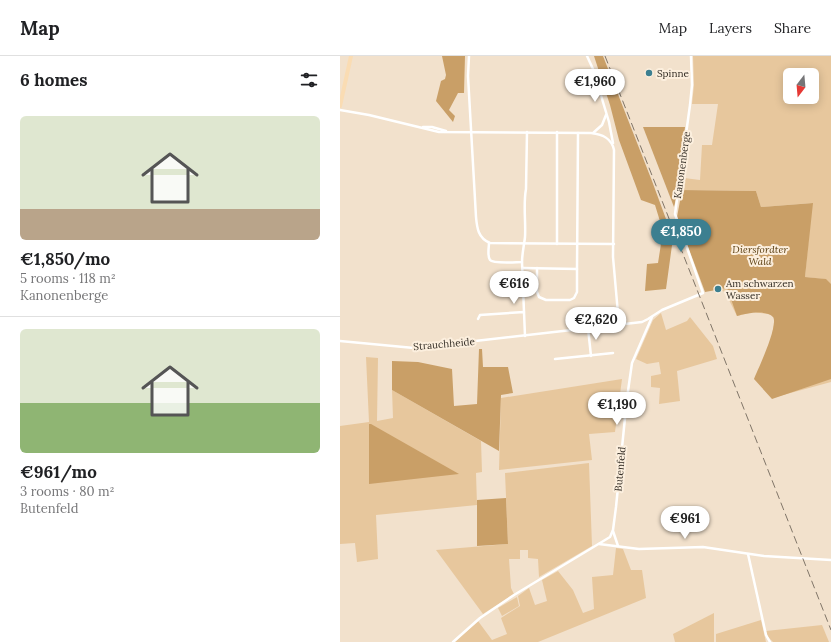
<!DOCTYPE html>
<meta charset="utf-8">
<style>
body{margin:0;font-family:Lora,serif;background:#f2f2f2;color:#202124;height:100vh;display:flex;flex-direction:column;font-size:15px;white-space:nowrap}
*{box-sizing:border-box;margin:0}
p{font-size:13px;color:#757577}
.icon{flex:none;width:22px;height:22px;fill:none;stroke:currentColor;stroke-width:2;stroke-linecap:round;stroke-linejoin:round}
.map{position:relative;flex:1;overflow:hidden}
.sheet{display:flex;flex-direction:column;background:#fff;width:340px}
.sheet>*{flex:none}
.needle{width:26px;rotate:196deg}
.fabs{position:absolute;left:443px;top:12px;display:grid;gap:8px}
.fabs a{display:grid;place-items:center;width:36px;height:36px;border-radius:6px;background:#fff;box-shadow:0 2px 10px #0003;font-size:20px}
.price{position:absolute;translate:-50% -34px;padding:0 9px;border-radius:14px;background:#fff;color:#222;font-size:13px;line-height:26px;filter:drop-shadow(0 1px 2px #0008)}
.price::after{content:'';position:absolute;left:50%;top:24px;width:12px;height:9px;margin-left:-6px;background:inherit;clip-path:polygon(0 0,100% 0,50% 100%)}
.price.on{background:#3c7f90;color:#fff}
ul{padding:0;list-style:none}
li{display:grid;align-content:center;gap:8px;height:212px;padding:0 20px}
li+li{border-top:1px solid #e0e0e0}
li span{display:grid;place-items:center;height:124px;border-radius:6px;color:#555}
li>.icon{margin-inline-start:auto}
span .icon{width:72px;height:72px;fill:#fffc;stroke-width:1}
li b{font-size:17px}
h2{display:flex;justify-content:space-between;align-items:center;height:48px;padding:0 20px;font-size:17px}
header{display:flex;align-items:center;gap:24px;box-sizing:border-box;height:56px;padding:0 20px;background:#fff;border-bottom:1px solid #e0e0e0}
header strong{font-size:19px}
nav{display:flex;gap:22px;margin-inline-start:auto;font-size:14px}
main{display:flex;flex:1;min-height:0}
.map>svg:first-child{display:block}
.green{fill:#e7c79d;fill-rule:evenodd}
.forest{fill:#c99f67}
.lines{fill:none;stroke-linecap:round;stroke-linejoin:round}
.minor{stroke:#fff;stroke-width:2.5}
.primary{stroke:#fadcb3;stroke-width:4}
.rail{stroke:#807568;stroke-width:1;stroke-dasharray:8 4;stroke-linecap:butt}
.poi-dot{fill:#3c7f90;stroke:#fcefde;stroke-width:1.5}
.labels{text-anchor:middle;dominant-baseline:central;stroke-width:4;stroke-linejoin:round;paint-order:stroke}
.poi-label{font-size:10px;fill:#352f27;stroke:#fcefde;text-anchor:start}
.street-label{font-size:10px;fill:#352f27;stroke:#fcefde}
.park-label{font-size:10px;font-style:italic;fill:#593d0f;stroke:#fcefde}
</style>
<header>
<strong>Map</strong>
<nav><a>Map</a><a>Layers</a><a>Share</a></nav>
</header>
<main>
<section class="sheet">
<h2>6 homes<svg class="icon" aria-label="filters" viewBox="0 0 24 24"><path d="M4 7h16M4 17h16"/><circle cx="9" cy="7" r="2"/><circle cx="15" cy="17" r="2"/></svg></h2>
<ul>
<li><span style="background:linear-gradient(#dfe7d0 75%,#b9a48a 0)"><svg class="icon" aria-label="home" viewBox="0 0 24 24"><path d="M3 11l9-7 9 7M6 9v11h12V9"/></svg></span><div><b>€1,850/mo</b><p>5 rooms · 118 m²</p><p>Kanonenberge</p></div></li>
<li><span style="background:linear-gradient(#dfe7d0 60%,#8fb573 0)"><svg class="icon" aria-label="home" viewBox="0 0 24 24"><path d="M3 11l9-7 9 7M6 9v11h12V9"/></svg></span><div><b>€961/mo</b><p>3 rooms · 80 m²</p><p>Butenfeld</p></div></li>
</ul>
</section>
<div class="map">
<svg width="491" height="586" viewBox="0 0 491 586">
<rect width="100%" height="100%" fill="#f2e1cc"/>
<g class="green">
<path d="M353,0H491V326L432,342V280L435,259L413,256L397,260L385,236L377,233L484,223L465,221L472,147L421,151L416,135L342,134L344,122L360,124L362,89H372L378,48H352L354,29ZM450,19H472V41H450Z"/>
<path d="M321,257L326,274L347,265L350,261L373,290L377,303L337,315L340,345L319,348L320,332L311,331V320L321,318L319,306L307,308L296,303L313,264Z"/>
<path d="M26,301L38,302L37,365L53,362L52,334L141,385L142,416L136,417L137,449L36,459L38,503L17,506L15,487L0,488V370L29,366Z"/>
<path d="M282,323L275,376L249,378L252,404L159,414L161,342Z"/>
<path d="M249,407L252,490L199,521L198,503L188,502V494H180V503H169L171,532L174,538L143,558L96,494L168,488L165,417Z"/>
<path d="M276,492L283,493L291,514H302L306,542L198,586H115L138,565L152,584L167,578L161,562L180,550L178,540L189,532L195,549L207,545L202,524L218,515L233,534L243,557L254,553L252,521L273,519Z"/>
<path d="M177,541L179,550L162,560L158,552Z"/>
<path d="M374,557V586H335L333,578Z"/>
<path d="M421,564L426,586H376V578Z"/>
<path d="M482,569L489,586H433L428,581L426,575Z"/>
</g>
<g class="forest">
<path d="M102,0H125L124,37H118L109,54L115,60L113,66L96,45L101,25L105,23L106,19Z"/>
<path d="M254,0H263L312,125L333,182L326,233L305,235L307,208L318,207L323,175L315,149L301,144L279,84L270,49Z"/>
<path d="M303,71H345L337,139L334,151Z"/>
<path d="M342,134L416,135L421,151L473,147L465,221L486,223L491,228V323L432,343L414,323C418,313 439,269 433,261C426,253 405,258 397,260L387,232L365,236L337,161Z"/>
<path d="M139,293H142L143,311H168L173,337L161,339L159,395L52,334V305L78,306L112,313L114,350L137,348Z"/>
<path d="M29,368H31L119,418L29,428Z"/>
<path d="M166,442L168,488L137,490V444Z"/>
</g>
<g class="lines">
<g class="minor">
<path d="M129,0L128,20L136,161C137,172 138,182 150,187L274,188"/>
<path d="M247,0L253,13L269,66L273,87"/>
<path d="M0,54L29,59L99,76L251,77C262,78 272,83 274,94L273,201L279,269"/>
<path d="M83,71H92L106,75"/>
<path d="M253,77L262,69L266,59"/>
<path d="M149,187C149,191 147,200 150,204C153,208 176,206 182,206C182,198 184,190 185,181C186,165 183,149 186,133L187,76"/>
<path d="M217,188V76"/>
<path d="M182,206L184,256"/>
<path d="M183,212L237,213L238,77"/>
<path d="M197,212V236L199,241L206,244H230L234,242L237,236V213"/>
<path d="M138,263L140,259L184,256L185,280"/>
<path d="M248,272L251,300"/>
<path d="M0,285L74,292L302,266L308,263L322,254L363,237L335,158L350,49L352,29L351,0"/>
<path d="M215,303L273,297"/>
<path d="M273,475L278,490"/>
<path d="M259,488L299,493L363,491L424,500L491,504"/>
<path d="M408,498L426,579L430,586"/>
<path d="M113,586L140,562L174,539L270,481L273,474L276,451L287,342L292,307L312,261"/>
</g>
<path class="primary" d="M0,50L11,0"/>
<path class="rail" d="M265,0L491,574"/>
</g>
<g class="poi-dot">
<circle cx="309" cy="17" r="4"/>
<circle cx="378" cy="233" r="4"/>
</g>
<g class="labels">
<g class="poi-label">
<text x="317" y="17">Spinne</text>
<text x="386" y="227">Am schwarzen<tspan x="386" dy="12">Wasser</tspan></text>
</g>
<g class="street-label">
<text transform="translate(342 109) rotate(-82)">Kanonenberge</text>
<text transform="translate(104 288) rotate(-5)">Strauchheide</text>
<text transform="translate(280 413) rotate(-85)">Butenfeld</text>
</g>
<g class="park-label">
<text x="420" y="193">Diersfordter<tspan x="420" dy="12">Wald</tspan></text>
</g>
</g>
</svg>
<div class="fabs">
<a><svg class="needle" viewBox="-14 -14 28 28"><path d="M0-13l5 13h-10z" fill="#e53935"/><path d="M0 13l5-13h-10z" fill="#757577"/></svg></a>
</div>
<b class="price" style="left:255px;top:47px">€1,960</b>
<b class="price on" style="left:341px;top:197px">€1,850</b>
<b class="price" style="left:174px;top:249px">€616</b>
<b class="price" style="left:256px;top:285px">€2,620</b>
<b class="price" style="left:277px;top:370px">€1,190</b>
<b class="price" style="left:345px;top:484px">€961</b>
</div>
</main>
